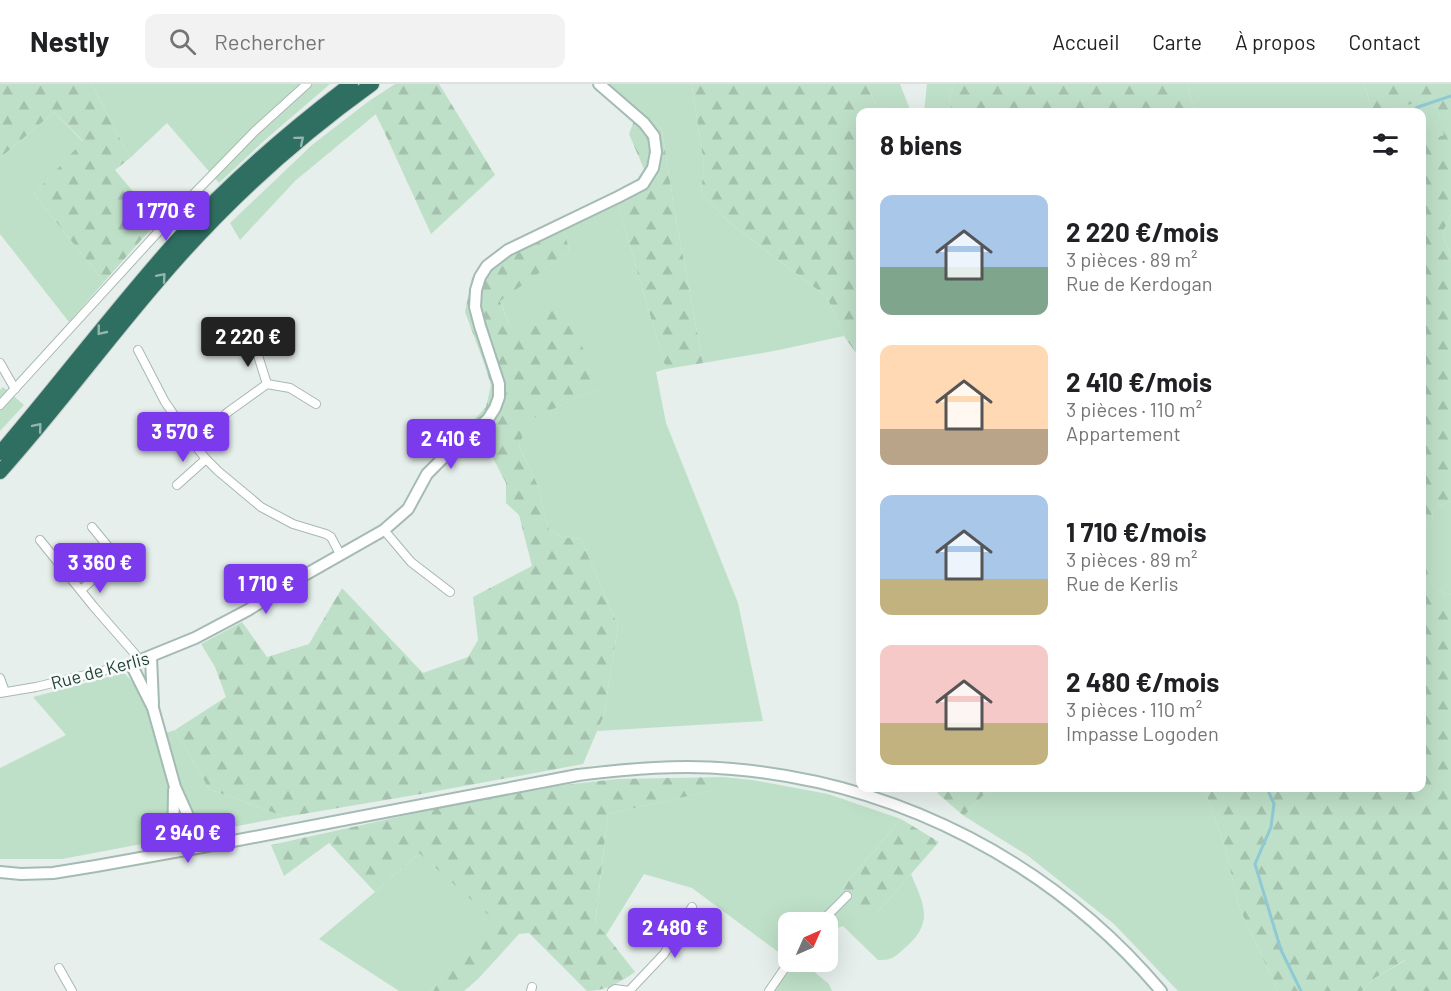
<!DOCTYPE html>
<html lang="fr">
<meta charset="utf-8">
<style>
body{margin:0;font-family:Barlow,sans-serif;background:#f2f2f2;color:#202124;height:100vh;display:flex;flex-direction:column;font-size:22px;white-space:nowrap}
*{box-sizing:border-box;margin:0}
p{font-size:20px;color:#757577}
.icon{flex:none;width:33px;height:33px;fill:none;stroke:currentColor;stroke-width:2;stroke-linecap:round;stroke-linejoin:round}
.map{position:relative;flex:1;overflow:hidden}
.drawer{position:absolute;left:856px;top:24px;width:570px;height:684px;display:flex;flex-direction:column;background:#fff;border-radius:12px;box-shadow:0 6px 24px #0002}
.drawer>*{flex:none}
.needle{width:39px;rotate:45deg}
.tools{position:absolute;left:778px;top:828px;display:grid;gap:12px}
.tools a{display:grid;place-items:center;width:60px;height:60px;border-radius:12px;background:#fff;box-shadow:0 6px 24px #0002;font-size:30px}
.price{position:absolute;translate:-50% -51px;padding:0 14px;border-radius:6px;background:#7c3aed;color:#fff;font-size:20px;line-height:39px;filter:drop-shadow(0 2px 3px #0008)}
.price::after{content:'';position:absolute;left:50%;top:36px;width:18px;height:14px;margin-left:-9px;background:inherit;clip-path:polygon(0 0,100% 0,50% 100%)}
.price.current{background:#222;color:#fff}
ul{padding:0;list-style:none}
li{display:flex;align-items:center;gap:18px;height:150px;padding:0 24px}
li span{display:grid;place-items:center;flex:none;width:168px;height:120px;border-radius:12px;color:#555}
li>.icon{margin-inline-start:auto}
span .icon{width:72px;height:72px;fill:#fffc;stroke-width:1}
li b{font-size:26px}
h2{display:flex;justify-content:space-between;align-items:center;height:72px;padding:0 24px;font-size:26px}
header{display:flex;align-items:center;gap:36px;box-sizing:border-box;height:84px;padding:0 30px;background:#fff;border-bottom:2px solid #e0e0e0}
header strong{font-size:28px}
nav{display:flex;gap:33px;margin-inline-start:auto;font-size:21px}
.search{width:420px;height:54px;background:#f2f2f2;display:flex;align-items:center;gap:15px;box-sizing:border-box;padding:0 21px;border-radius:12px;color:#757577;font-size:22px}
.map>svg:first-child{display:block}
.grass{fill:#bfe0c8}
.forest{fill:url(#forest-firs)}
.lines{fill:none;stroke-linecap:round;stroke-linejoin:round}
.stream{stroke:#8ec9d4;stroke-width:3}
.street-casing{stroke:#a8b8b2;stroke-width:10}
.secondary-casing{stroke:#a4bbb3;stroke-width:14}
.highway-casing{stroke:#c2cac8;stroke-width:16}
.street{stroke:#fff;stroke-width:8}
.secondary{stroke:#fff;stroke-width:10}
.highway{stroke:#2f6f62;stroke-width:14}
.oneway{stroke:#93b5ae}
.labels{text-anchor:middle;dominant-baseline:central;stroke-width:5;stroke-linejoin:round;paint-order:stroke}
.street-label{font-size:18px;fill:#24423a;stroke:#f7fbf9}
</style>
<header>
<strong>Nestly</strong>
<div class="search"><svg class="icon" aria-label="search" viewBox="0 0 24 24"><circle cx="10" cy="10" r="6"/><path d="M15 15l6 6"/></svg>Rechercher</div>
<nav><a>Accueil</a><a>Carte</a><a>À propos</a><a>Contact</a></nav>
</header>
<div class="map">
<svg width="1451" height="907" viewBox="0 0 1451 907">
<defs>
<pattern id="forest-firs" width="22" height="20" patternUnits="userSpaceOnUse" patternTransform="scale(1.5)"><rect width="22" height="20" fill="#bfe0c8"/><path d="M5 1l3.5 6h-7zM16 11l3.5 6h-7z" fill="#a4c1ad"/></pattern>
</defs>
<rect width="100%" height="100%" fill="#e6efeb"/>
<g class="grass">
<path d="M92,0H330L265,56L219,99L167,39L130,74Z"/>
<path d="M609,0H694L692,3L704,80L701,109L730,139L827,213L844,252L774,267L703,279L675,130L662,46L640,22L638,28Z"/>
<path d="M867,0H900L911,28H879Z"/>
<path d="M927,0H955L949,11L952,28H924Z"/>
<path d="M1187,0H1364L1373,28H1195Z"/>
<path d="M1422,16L1437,24L1445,51L1422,58V28H1381Z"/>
<path d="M369,17L376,30L295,97L240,156L230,139L312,61Z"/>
<path d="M54,28L83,58L34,110L104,198L69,238L0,150V74Z"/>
<path d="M614,108L666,285L656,288L666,339L738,519L763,637L597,647L604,631L618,542L581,455L562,453L549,446L538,402L519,362L528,336L597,305L510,243L500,216L570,167L560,136Z"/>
<path d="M1451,130V174L1443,148Z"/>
<path d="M3,303L24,321L0,347V306Z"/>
<path d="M1451,417V511L1435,505L1422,475V442L1433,437L1432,425Z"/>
<path d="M124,589L139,604L156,652L175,646L209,705L285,733L62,775H0V684L66,651L33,613Z"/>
<path d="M723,693L752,696L828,710L901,735L840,807L876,830L911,790C923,819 935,838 906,863C894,873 894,876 878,876L843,842L828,847V838H789V877L781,870L692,804L644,790L606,851L595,840L608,730L723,704Z"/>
<path d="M990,704H1204L1225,763L1239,823L1278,907H1178L1114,840L1027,771L964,732Z"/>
<path d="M419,769L495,836L430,907H399L319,855L375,808Z"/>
<path d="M1406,876L1389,907H1362L1373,895Z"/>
<path d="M789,878H802L829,900L832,907H775L792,880Z"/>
</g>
<g class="forest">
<path d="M0,0H92L130,74L115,86L158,137L104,198L34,110L83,57L54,28L0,74Z"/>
<path d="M395,0H439L495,91L431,150L383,45L369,17Z"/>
<path d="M694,0H867L879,28H861V276L844,252L827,213L730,139L701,109L704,80L692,3Z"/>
<path d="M955,0H1187L1195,28H952L949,11Z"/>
<path d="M1364,0H1451V130L1443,148L1451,174V417L1432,425L1433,437L1422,442V58L1444,51L1437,24L1422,17L1381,28H1373Z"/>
<path d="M640,21L662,46L675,130L703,279L666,285L614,108L635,98L644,85L629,50Z"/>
<path d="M560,136L570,167L500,217L510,243L568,221L597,305L529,336L519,362L538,402L549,446L562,453L581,455L618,542L604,631L583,680L421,710L285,733L209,705L175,646L226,613L215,583L201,560L242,538L267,573L309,560L342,504L423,589L468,573L478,556L473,513L532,482L519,431L506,419V399L484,357L470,340L486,323L491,301L484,279L465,228L472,194L487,174L508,162Z"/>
<path d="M1422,475L1435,505L1451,511V907H1389L1405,876L1373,895L1362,907H1278L1239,823L1225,763L1204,704H1422Z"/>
<path d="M723,693L724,704L608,730L595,839L606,851L635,888C620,898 606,907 587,907L529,849L519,850L478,895L464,907H430L494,836L419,769L375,808L329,759L284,792L271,761L520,706L617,695Z"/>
<path d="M946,704H990L964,732L937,709Z"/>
<path d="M901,735L939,758L876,830L868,829L840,807Z"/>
</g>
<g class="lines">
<g class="stream">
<path d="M1410,28L1418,23L1451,12"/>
<path d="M1267,704L1274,720L1271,743L1255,780L1281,866L1301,907"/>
</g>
<defs>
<g id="street">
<path d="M254,259L267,300"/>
<path d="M138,266L165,318L194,360L206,375L218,387L261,423L293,440L326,450L331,453L340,470"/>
<path d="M0,279L15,305"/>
<path d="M0,321L180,124L255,47L307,0"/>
<path d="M194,360L228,328L267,300L290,304L316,320"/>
<path d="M177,401L206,375"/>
<path d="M384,446L411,478L450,508"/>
<path d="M40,456L94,523L135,570L139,577"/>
<path d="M81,506L114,477L115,471L92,443"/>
<path d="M0,594L5,608"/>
<path d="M0,609L36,603L131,580"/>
<path d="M821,838L847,812"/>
<path d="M59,884L72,907"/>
<path d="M531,907L532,903"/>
<path d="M612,907L615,905L629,907"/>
<path d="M629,907L664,870L692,823"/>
<path d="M769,907L789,878"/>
</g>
<g id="secondary">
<path d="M151,573L153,620"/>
<path d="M202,763L175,703L153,624L131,580L195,554L248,526L296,496L384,446L408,425L427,390L447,370L488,335L495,324L499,313V300L480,242L475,223L476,206L480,193L487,182L508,166L618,113L643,100L653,84L656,68L654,52L644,39L599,0"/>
<path d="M173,768L174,706"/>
<path d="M0,788L21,790L53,789L96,782L202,763L578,691C629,685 680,680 732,685C899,699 1053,779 1161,907"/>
</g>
<g id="highway">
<path d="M0,369C60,299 116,224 178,155C230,98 289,47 351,0"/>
<path d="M0,388C62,319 116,243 178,174C236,109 301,51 372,0"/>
</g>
</defs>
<use href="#street" class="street-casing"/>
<use href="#secondary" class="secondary-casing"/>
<use href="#highway" class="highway-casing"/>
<use href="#street" class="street"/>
<use href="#secondary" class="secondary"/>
<use href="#highway" class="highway"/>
</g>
<defs><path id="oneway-chevron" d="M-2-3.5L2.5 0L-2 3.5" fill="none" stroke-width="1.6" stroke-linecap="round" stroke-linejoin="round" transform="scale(1.5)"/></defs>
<g class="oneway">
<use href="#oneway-chevron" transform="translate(300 56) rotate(-40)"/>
<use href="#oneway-chevron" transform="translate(162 193) rotate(-49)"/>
<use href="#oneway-chevron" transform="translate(101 247) rotate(129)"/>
<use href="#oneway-chevron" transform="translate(38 343) rotate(-50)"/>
</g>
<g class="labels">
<g class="street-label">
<text transform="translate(100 586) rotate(-15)">Rue de Kerlis</text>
</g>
</g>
</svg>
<div class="tools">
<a><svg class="needle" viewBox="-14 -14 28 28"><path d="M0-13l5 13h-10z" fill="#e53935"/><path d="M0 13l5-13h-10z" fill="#757577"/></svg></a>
</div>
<b class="price" style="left:166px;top:158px">1 770 €</b>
<b class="price current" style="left:248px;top:284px">2 220 €</b>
<b class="price" style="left:183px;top:379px">3 570 €</b>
<b class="price" style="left:451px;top:386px">2 410 €</b>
<b class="price" style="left:100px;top:510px">3 360 €</b>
<b class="price" style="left:266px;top:531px">1 710 €</b>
<b class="price" style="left:188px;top:780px">2 940 €</b>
<b class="price" style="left:675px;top:875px">2 480 €</b>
<section class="drawer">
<h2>8 biens<svg class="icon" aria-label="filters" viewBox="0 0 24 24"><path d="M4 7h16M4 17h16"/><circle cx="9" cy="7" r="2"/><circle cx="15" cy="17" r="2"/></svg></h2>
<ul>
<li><span style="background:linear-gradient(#a9c7e8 60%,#7fa58c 0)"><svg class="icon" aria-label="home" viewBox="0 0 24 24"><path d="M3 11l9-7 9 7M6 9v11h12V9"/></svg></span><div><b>2 220 €/mois</b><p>3 pièces · 89 m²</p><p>Rue de Kerdogan</p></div></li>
<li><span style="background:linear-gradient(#ffd9b3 70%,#b9a48a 0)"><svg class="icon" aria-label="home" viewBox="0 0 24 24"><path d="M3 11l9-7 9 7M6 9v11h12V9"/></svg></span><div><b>2 410 €/mois</b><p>3 pièces · 110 m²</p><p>Appartement</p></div></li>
<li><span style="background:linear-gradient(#a9c7e8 70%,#c2b280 0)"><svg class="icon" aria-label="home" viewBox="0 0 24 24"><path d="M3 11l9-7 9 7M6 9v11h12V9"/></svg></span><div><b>1 710 €/mois</b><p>3 pièces · 89 m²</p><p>Rue de Kerlis</p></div></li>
<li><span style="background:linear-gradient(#f6c9c9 65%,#c2b280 0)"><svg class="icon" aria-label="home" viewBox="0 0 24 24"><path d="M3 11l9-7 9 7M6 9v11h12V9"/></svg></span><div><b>2 480 €/mois</b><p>3 pièces · 110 m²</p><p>Impasse Logoden</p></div></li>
</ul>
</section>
</div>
